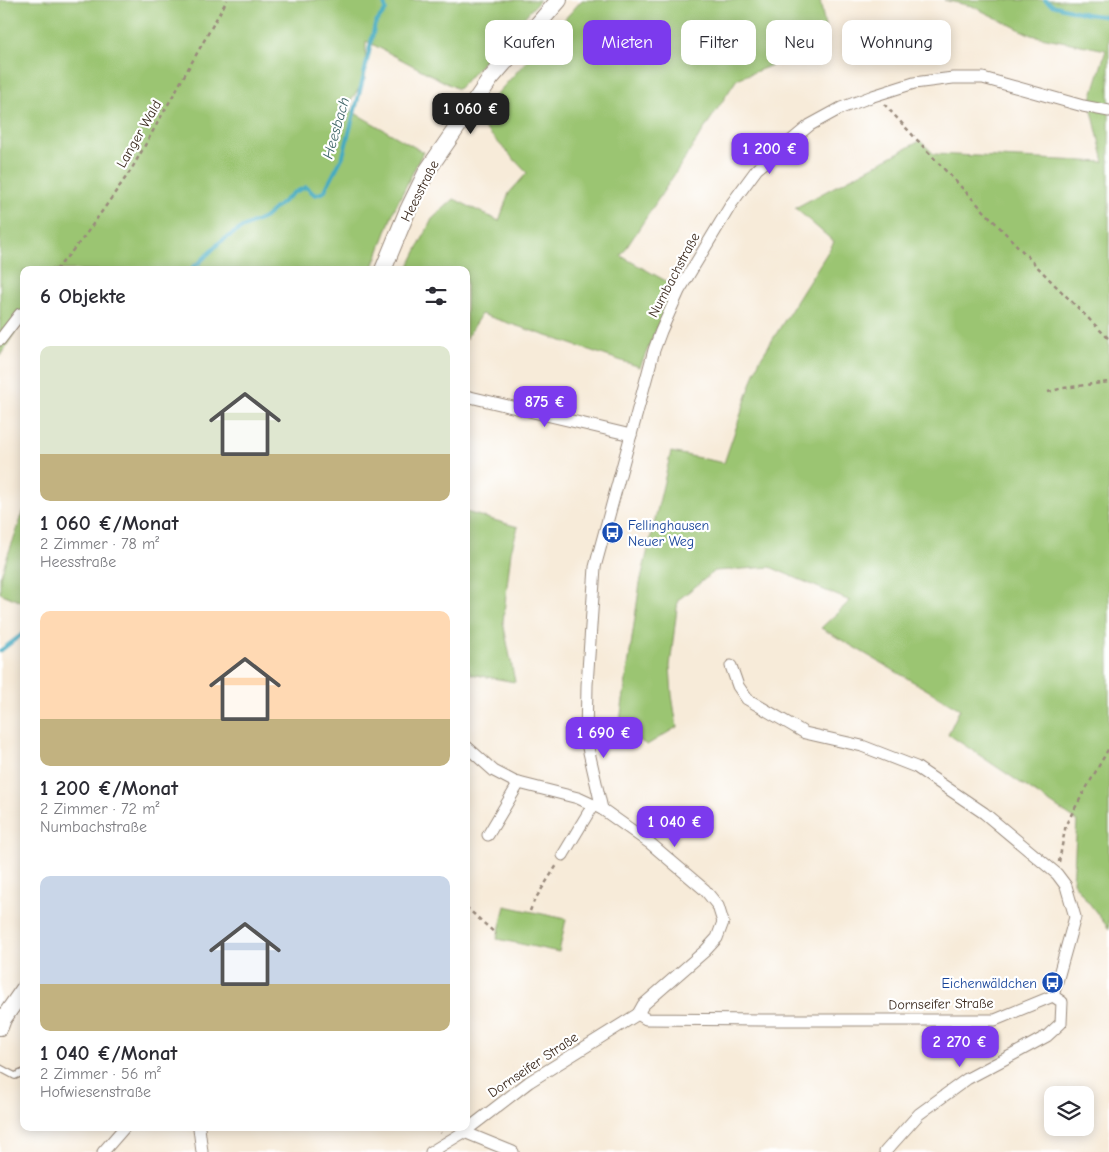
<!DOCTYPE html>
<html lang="de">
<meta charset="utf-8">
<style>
body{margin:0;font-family:"Comic Neue",sans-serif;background:#f2f2f3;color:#2b2b33;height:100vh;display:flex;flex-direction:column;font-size:19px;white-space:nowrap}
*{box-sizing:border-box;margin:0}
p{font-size:16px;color:#7c7c81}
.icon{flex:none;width:28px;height:28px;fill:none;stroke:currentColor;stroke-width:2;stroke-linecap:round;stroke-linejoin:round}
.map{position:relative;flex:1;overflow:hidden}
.drawer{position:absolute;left:20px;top:266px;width:450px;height:865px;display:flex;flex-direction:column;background:#fff;border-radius:10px;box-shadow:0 2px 12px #0003}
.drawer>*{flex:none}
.top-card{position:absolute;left:485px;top:20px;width:475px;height:45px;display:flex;gap:10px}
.controls{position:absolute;left:1044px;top:1086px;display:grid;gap:10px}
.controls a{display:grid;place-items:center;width:50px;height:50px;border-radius:10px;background:#fff;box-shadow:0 2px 12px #0003;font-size:25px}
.price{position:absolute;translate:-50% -42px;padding:0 11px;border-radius:10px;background:#7c3aed;color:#fff;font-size:16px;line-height:32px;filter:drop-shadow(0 1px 2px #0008)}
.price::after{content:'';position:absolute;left:50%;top:30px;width:15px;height:11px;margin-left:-8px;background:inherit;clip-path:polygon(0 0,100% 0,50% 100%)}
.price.selected{background:#222;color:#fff}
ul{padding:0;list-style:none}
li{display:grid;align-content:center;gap:10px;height:265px;padding:0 20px}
li span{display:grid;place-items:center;height:155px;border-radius:10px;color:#555}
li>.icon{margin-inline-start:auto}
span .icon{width:90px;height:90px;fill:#fffc;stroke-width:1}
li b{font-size:21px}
h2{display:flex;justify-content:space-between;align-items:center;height:60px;padding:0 20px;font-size:21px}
.pill{padding:0 18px;border-radius:10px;background:#fff;box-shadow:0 2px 12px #0003;font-size:18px;line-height:45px}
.pill.selected{background:#7c3aed;color:#fff}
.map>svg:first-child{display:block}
.green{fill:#9bc572;stroke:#6b7848}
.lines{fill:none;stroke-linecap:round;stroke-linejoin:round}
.stream{stroke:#42aac1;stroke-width:4}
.lane-casing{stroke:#998a7c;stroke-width:8}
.street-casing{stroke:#998a7c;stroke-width:13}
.secondary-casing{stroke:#998a7c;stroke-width:18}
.path{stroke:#998a7c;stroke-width:2.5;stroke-dasharray:4 4;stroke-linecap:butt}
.lane{stroke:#fff;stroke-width:5.5}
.street{stroke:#fff;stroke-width:11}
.secondary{stroke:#fff;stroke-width:16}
.labels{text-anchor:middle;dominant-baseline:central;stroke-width:4.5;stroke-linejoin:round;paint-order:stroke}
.street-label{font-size:14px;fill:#3b2a1e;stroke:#fff}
.transit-label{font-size:14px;fill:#164399;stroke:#fff;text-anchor:start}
.water-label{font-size:15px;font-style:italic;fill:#3e6467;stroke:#fff}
</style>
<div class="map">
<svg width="1109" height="1152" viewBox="0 0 1109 1152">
<rect width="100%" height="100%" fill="#fff"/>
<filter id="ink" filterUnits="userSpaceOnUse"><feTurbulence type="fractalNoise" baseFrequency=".02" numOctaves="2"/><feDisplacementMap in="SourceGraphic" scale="10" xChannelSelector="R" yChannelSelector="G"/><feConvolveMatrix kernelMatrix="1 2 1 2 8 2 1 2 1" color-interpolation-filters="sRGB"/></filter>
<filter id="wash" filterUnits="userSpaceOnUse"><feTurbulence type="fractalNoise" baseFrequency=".0096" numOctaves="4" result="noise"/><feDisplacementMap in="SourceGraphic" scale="20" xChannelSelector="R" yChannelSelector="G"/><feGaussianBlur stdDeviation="1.12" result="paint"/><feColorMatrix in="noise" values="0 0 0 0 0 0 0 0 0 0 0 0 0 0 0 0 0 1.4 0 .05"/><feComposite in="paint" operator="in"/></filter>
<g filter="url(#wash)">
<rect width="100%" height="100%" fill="#f7ebd9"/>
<g class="green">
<path d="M0,0H540L458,89L366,41L365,79L346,108L423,152L394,210L372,270H24V318L0,356Z"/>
<path d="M582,0H820L828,43L737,79L621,256L675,286L640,367L481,314L466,339V270H407L432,219L454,199L499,221L509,193L527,173L475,118Z"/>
<path d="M944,0H1109V929L1073,882L1077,821L948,734L960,709L821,628L850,601L770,567L715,571L678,600L670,666L672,695L677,727L647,745L619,728L640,583L671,452L724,463L759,361L834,242L795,208L920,141L934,154L1104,162L1090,102L1106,50L1031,35L972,6Z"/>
<path d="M24,510V603L0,593V577Z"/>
<path d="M466,512L518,527L511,551L503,622L515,682L471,674L466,665Z"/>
<path d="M505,906L566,919L559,952L497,939Z"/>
</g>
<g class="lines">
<g class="stream">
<path d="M1045,0L1052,5L1086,14L1109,17"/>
<path d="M191,270L193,267L199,263L220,242L242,228L264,218L293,193L306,187L315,195L324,192L343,156L363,79L375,24L386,10L383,0"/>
<path d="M0,651L24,633"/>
</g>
</g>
</g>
<g filter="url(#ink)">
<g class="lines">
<defs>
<path id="lane" d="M0,1068L15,1076L24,1072"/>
<g id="street">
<path d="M0,340L20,314"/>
<path d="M466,396L631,435"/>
<path d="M466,746L494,771L515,782L578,798L602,809L651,844L705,890L718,906L723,922L717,938L705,951L643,1005L638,1014"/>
<path d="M602,809L586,739L587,685L595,567L654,350L661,331L679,291L732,203L757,169L810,125L841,108L873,96L914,83L953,78H983L1083,106L1109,111"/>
<path d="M488,835L519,783"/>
<path d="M563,855L593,805"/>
<path d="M199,1128L202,1152"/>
<path d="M464,1132L513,1152"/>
<path d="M103,1152L124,1128"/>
<path d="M431,1152L464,1132L529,1082L638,1014L646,1019L762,1020H995L1053,996L1075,917L1066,886L1057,874L984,813L916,767L862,746L805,733L747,699L738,686L731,666"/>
<path d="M885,1152L919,1114L967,1079L1016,1053L1047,1036L1061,1023L1062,1002L1053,996"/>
</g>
<g id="secondary">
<path d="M383,270L407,212L427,171L491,78L559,0"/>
<path d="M0,1027L3,1019L24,989"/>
</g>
</defs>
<use href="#lane" class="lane-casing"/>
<use href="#street" class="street-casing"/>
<use href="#secondary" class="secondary-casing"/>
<g class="path">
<path d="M884,104L943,168L1050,280L1109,339"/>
<path d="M56,270L84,237L131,170L227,0"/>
<path d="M1048,392L1063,388L1109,382"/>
<path d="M1059,862L1066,824L1109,748"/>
<path d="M466,907L496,934"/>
<path d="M530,911L534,901L557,865"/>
<path d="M434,1128L441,1133"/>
</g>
<use href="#lane" class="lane"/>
<use href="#street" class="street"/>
<use href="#secondary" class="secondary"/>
</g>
</g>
<defs>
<symbol id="bus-disc" viewBox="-11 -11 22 22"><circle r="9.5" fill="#1a4fb4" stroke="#fff"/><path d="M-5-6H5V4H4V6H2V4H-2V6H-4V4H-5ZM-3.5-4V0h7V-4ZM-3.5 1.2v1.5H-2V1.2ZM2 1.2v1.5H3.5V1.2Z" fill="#fff"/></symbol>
</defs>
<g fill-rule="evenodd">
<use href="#bus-disc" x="600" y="520" width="25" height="25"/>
<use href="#bus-disc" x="1040" y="970" width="25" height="25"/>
</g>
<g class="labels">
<g class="street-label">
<text transform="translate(139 134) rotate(-60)">Langer Wald</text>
<text transform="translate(420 191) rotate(-63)">Heesstraße</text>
<text transform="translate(674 275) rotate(-62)">Numbachstraße</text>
<text transform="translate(941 1004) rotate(-1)">Dornseifer Straße</text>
<text transform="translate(533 1065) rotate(-34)">Dornseifer Straße</text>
</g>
<g class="transit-label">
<text x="628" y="525">Fellinghausen<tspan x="628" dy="16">Neuer Weg</tspan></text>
<text x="1037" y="983" text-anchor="end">Eichenwäldchen</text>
</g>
<g class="water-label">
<text transform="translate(336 128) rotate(-74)">Heesbach</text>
</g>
</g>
</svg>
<div class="controls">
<a><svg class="icon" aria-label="layers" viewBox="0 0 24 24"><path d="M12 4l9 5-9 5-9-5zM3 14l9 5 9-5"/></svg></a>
</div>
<b class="price selected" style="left:471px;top:135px">1 060 €</b>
<b class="price" style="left:770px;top:175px">1 200 €</b>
<b class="price" style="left:545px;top:428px">875 €</b>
<b class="price" style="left:604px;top:759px">1 690 €</b>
<b class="price" style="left:675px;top:848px">1 040 €</b>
<b class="price" style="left:960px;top:1068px">2 270 €</b>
<div class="top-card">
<a class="pill">Kaufen</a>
<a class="pill selected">Mieten</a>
<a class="pill">Filter</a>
<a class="pill">Neu</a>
<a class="pill">Wohnung</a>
</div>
<section class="drawer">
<h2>6 Objekte<svg class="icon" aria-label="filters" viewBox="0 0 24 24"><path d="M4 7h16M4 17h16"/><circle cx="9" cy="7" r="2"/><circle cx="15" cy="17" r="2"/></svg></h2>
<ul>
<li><span style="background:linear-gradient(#dfe7d0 70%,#c2b280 0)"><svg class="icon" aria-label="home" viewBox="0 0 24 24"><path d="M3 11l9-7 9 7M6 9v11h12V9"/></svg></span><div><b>1 060 €/Monat</b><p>2 Zimmer · 78 m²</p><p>Heesstraße</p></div></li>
<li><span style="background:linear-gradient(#ffd9b3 70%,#c2b280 0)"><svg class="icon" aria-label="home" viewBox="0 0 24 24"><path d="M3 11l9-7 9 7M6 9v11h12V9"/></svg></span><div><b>1 200 €/Monat</b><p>2 Zimmer · 72 m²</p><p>Numbachstraße</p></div></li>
<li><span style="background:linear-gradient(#c9d6e8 70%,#c2b280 0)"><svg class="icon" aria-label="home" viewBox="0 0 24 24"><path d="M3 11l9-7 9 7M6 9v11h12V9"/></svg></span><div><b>1 040 €/Monat</b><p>2 Zimmer · 56 m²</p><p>Hofwiesenstraße</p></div></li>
</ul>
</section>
</div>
